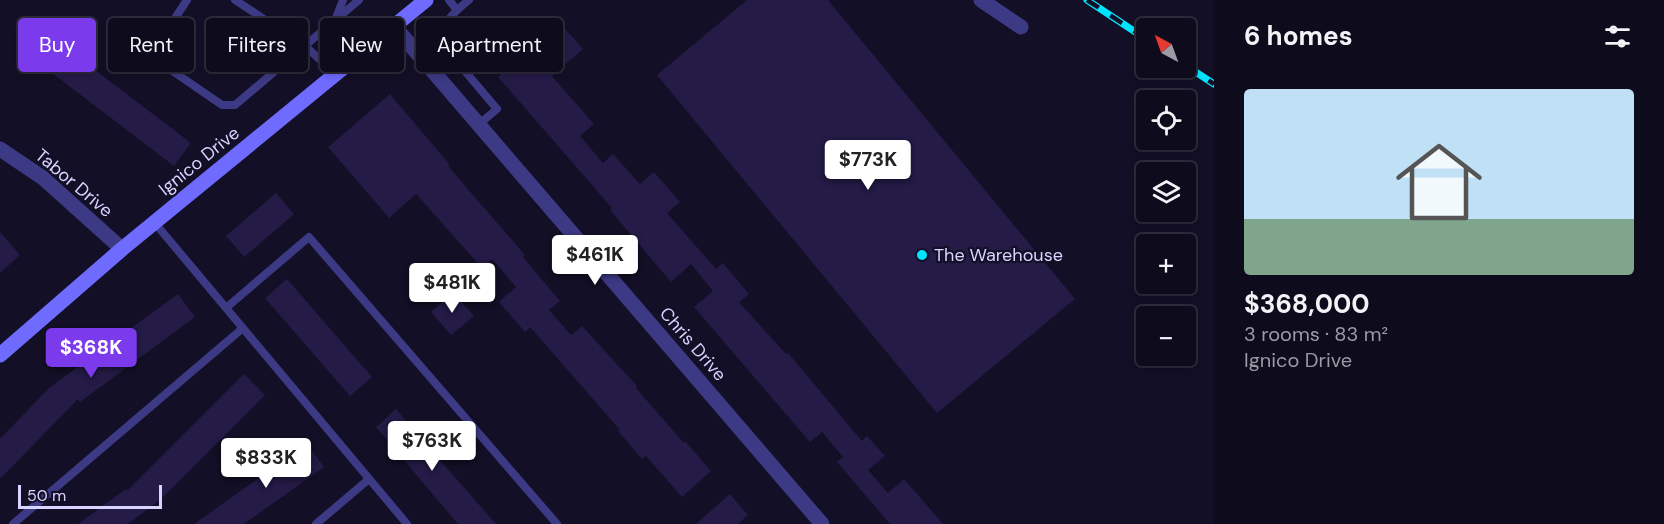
<!DOCTYPE html>
<meta charset="utf-8">
<style>
body{margin:0;font-family:"DM Sans",sans-serif;background:#171425;color:#f1f3f6;height:100vh;display:flex;flex-direction:column;font-size:22px;white-space:nowrap}
*{box-sizing:border-box;margin:0}
p{font-size:20px;color:#9b9ba3}
.icon{flex:none;width:33px;height:33px;fill:none;stroke:currentColor;stroke-width:2;stroke-linecap:round;stroke-linejoin:round}
.map{position:relative;flex:1;overflow:hidden}
.drawer{display:flex;flex-direction:column;background:#0e0b1c;width:450px}
.drawer>*{flex:none}
.hud{position:absolute;left:18px;top:18px;width:570px;height:54px;display:flex;gap:12px}
.needle{width:39px;rotate:319deg}
.buttons{position:absolute;left:1136px;top:18px;display:grid;gap:12px}
.buttons a{display:grid;place-items:center;width:60px;height:60px;border-radius:6px;background:#0e0b1c;box-shadow:0 3px 9px #0003,0 0 0 2px #2e2b3b;font-size:30px}
.scale{position:absolute;left:18px;bottom:15px;width:144px;box-sizing:border-box;padding-left:6px;border:3px solid #d9d4ff;border-top:0;font-size:16px;line-height:21px;white-space:nowrap;color:#d9d4ff;-webkit-text-stroke:4px #130f26;paint-order:stroke}
.price{position:absolute;translate:-50% -51px;padding:0 14px;border-radius:6px;background:#fff;color:#222;font-size:20px;line-height:39px;filter:drop-shadow(0 2px 3px #0008)}
.price::after{content:'';position:absolute;left:50%;top:36px;width:18px;height:14px;margin-left:-9px;background:inherit;clip-path:polygon(0 0,100% 0,50% 100%)}
.price.on{background:#7c3aed;color:#fff}
ul{padding:0;list-style:none}
li{display:grid;align-content:center;gap:12px;height:318px;padding:0 30px}
li span{display:grid;place-items:center;height:186px;border-radius:6px;color:#555}
li>.icon{margin-inline-start:auto}
span .icon{width:108px;height:108px;fill:#fffc;stroke-width:1}
li b{font-size:26px}
h2{display:flex;justify-content:space-between;align-items:center;height:72px;padding:0 30px;font-size:26px}
.chip{padding:0 21px;border-radius:6px;background:#0e0b1c;box-shadow:0 3px 9px #0003,0 0 0 2px #2e2b3b;font-size:21px;line-height:54px}
.chip.on{background:#7c3aed;color:#fff}
main{display:flex;flex:1;min-height:0}
.map>svg:first-child{display:block}
.building{fill:#241b47}
.lines{fill:none;stroke-linecap:round;stroke-linejoin:round}
.lane{stroke:#3d3a85;stroke-width:8}
.street{stroke:#3d3a85;stroke-width:15}
.secondary{stroke:#6f6bff;stroke-width:15}
.rail-casing{stroke:#00e5ff;stroke-width:7}
.rail{stroke:#130f26;stroke-width:4.5;stroke-dasharray:14;stroke-linecap:butt}
.poi-dot{fill:#00e5ff;stroke:#130f26;stroke-width:2}
.labels{text-anchor:middle;dominant-baseline:central;stroke-width:4.5;stroke-linejoin:round;paint-order:stroke}
.street-label{font-size:18px;fill:#d9d4ff;stroke:#130f26}
.poi-label{font-size:18px;fill:#d9d4ff;stroke:#130f26;text-anchor:start}
</style>
<main>
<div class="map">
<svg width="1214" height="524" viewBox="0 0 1214 524">
<rect width="100%" height="100%" fill="#130f26"/>
<g class="building">
<path d="M747,0H828L1075,299L937,413L657,75Z"/>
<path d="M560,23L583,49L552,76L594,124L580,136L603,163L613,154L640,184L654,172L680,202L667,213L716,269L723,263L749,294L739,302L786,354L788,353L862,441L867,436L885,456L868,470L888,493L904,479L943,524H890L837,462L843,457L822,432L810,442L694,307L713,291L691,264L671,282L610,210L612,208L498,77Z"/>
<path d="M53,38L191,143L174,166L35,60Z"/>
<path d="M390,94L450,165L448,166L525,255L523,257L560,301L549,310L571,335L582,326L637,386L636,388L684,443L685,441L711,471L682,497L646,456L642,459L618,431L620,430L530,327L525,332L499,302L516,287L492,259L482,268L416,194L389,218L328,147Z"/>
<path d="M276,193L294,214L244,257L226,236Z"/>
<path d="M0,232L20,255L0,273Z"/>
<path d="M287,279L372,377L350,396L265,298Z"/>
<path d="M453,292L474,316L451,335L431,312Z"/>
<path d="M178,294L195,317L80,402L78,399L0,479V439L49,388Z"/>
<path d="M244,374L265,395L160,500L128,524H78L126,489L127,491Z"/>
<path d="M396,409L439,459L496,524H458L430,491L376,427Z"/>
<path d="M307,444L324,467L244,524H194Z"/>
<path d="M730,494L748,515L738,524H696Z"/>
</g>
<g class="lines">
<g class="lane">
<path d="M187,0L156,47L158,61L222,105H235L359,0"/>
<path d="M235,0L305,46L336,74"/>
<path d="M449,0L457,10"/>
<path d="M469,0C454,12 441,23 442,44L497,109L478,125"/>
<path d="M336,18L343,0"/>
<path d="M423,60L442,44"/>
<path d="M154,222L407,524"/>
<path d="M226,308L309,237L557,524"/>
<path d="M13,524L243,328"/>
<path d="M316,524L369,479"/>
</g>
<g class="street">
<path d="M981,0L1021,27"/>
<path d="M394,26L822,524"/>
<path d="M0,149L43,178L122,249"/>
</g>
<path class="secondary" d="M0,355L122,249L426,0"/>
<defs>
<g id="rail">
<path d="M1087,0L1146,39"/>
<path d="M1185,65L1214,84"/>
</g>
</defs>
<use href="#rail" class="rail-casing"/>
<use href="#rail" class="rail"/>
</g>
<circle class="poi-dot" cx="922" cy="255" r="6"/>
<g class="labels">
<g class="street-label">
<text transform="translate(199 161) rotate(-39)">Ignico Drive</text>
<text transform="translate(74 183) rotate(40)">Tabor Drive</text>
<text transform="translate(693 344) rotate(49)">Chris Drive</text>
</g>
<g class="poi-label">
<text x="934" y="255">The Warehouse</text>
</g>
</g>
</svg>
<div class="buttons">
<a><svg class="needle" viewBox="-14 -14 28 28"><path d="M0-13l5 13h-10z" fill="#e53935"/><path d="M0 13l5-13h-10z" fill="#9b9ba3"/></svg></a>
<a><svg class="icon" aria-label="locate" viewBox="0 0 24 24"><circle cx="12" cy="12" r="6"/><path d="M12 2v4M12 18v4M2 12h4M18 12h4"/></svg></a>
<a><svg class="icon" aria-label="layers" viewBox="0 0 24 24"><path d="M12 4l9 5-9 5-9-5zM3 14l9 5 9-5"/></svg></a>
<a>+</a>
<a>−</a>
</div>
<div class="scale">50 m</div>
<b class="price" style="left:868px;top:191px">$773K</b>
<b class="price" style="left:595px;top:286px">$461K</b>
<b class="price" style="left:452px;top:314px">$481K</b>
<b class="price on" style="left:91px;top:379px">$368K</b>
<b class="price" style="left:432px;top:472px">$763K</b>
<b class="price" style="left:266px;top:489px">$833K</b>
<div class="hud">
<a class="chip on">Buy</a>
<a class="chip">Rent</a>
<a class="chip">Filters</a>
<a class="chip">New</a>
<a class="chip">Apartment</a>
</div>
</div>
<section class="drawer">
<h2>6 homes<svg class="icon" aria-label="filters" viewBox="0 0 24 24"><path d="M4 7h16M4 17h16"/><circle cx="9" cy="7" r="2"/><circle cx="15" cy="17" r="2"/></svg></h2>
<ul>
<li><span style="background:linear-gradient(#bfe0f5 70%,#7fa58c 0)"><svg class="icon" aria-label="home" viewBox="0 0 24 24"><path d="M3 11l9-7 9 7M6 9v11h12V9"/></svg></span><div><b>$368,000</b><p>3 rooms · 83 m²</p><p>Ignico Drive</p></div></li>
</ul>
</section>
</main>
